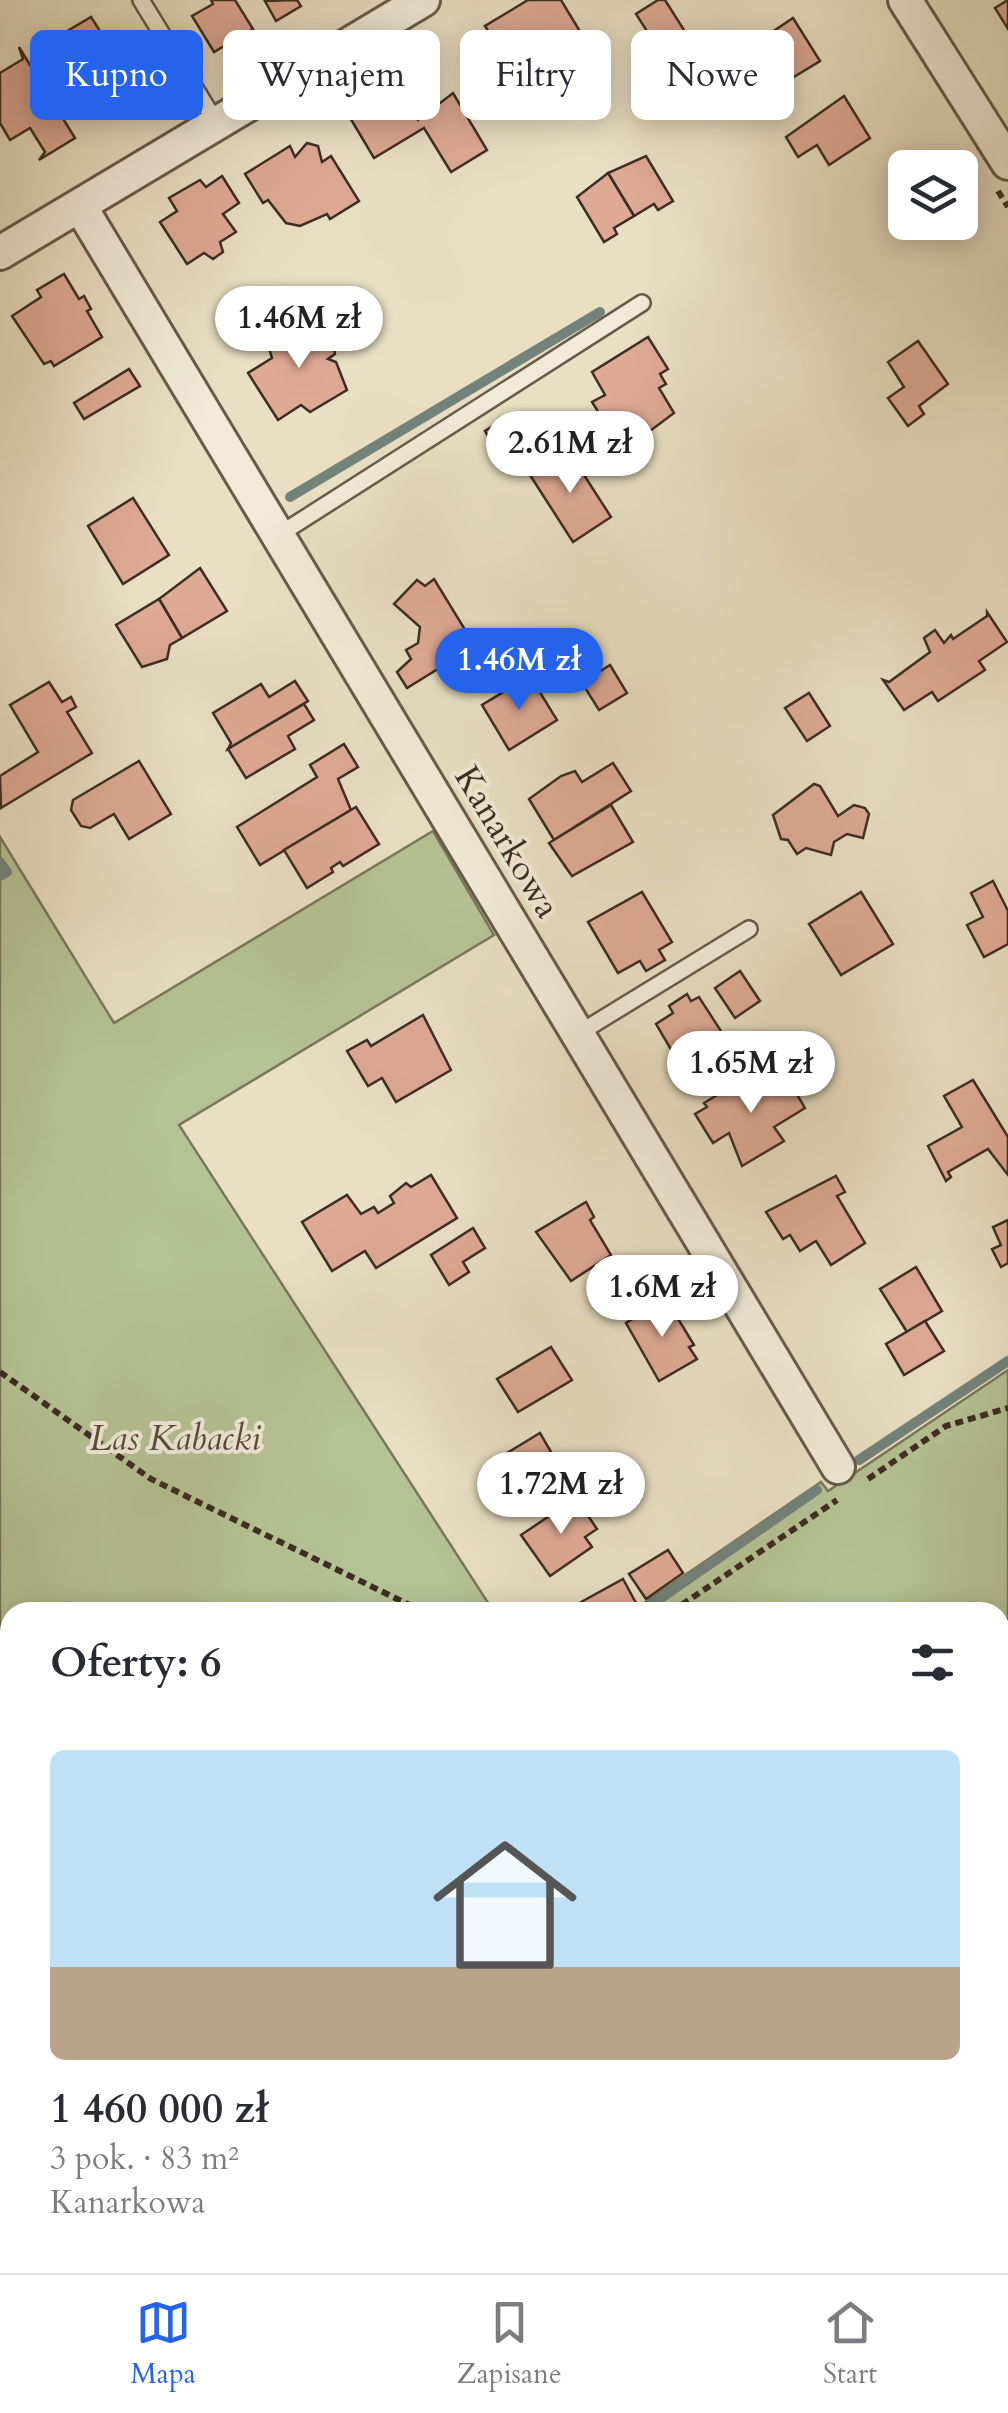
<!DOCTYPE html>
<html lang="pl">
<meta charset="utf-8">
<style>
body{margin:0;font-family:Cardo,serif;background:#f2f2f3;color:#2b2b33;height:100vh;display:flex;flex-direction:column;font-size:38px;white-space:nowrap}
*{box-sizing:border-box;margin:0}
p{font-size:32px;color:#7c7c81}
.icon{flex:none;width:55px;height:55px;fill:none;stroke:currentColor;stroke-width:2;stroke-linecap:round;stroke-linejoin:round}
.map{position:relative;flex:1;overflow:hidden}
.sheet{position:absolute;left:0px;top:1602px;width:1010px;height:672px;display:flex;flex-direction:column;background:#fff;border-radius:30px 30px 0 0;box-shadow:0 5px 25px #0003}
.sheet>*{flex:none}
.guide{position:absolute;left:30px;top:30px;width:950px;height:90px;display:flex;gap:20px}
.controls{position:absolute;left:888px;top:150px;display:grid;gap:20px}
.controls a{display:grid;place-items:center;width:90px;height:90px;border-radius:15px;background:#fff;box-shadow:0 5px 25px #0003;font-size:50px}
.price{position:absolute;translate:-50% -85px;padding:0 22px;border-radius:35px;background:#fff;color:#222;font-size:32px;line-height:65px;filter:drop-shadow(0 2px 5px #0008)}
.price::after{content:'';position:absolute;left:50%;top:60px;width:30px;height:22px;margin-left:-15px;background:inherit;clip-path:polygon(0 0,100% 0,50% 100%)}
.price.active{background:#2563eb;color:#fff}
ul{padding:0;list-style:none}
li{display:grid;align-content:center;gap:20px;height:530px;padding:0 50px}
li span{display:grid;place-items:center;height:310px;border-radius:15px;color:#555}
li>.icon{margin-inline-start:auto}
span .icon{width:180px;height:180px;fill:#fffc;stroke-width:1}
li b{font-size:42px}
h2{display:flex;justify-content:space-between;align-items:center;height:120px;padding:0 50px;font-size:42px}
.tag{padding:0 35px;border-radius:15px;background:#fff;box-shadow:0 5px 25px #0003;font-size:35px;line-height:90px}
.tag.active{background:#2563eb;color:#fff}
.tabs{display:flex;justify-content:space-around;align-items:center;height:140px;border-top:2px solid #e1e1e2;background:#fff;font-size:28px;color:#7c7c81}
.tabs a{display:grid;justify-items:center;gap:5px}
.tabs .active{color:#2563eb}
.map>svg:first-child{display:block}
.green{fill:#b5c295;stroke:#79785c;stroke-width:2.5}
.lines{fill:none;stroke-linecap:round;stroke-linejoin:round}
.stream{stroke:#73837b;stroke-width:10}
.building{fill:#dea995;stroke:#3d2d22;stroke-width:2.5}
.service-casing{stroke:#685a4a;stroke-width:20}
.minor-casing{stroke:#685a4a;stroke-width:38}
.path{stroke:#3d2d22;stroke-width:6;stroke-dasharray:8 5;stroke-linecap:butt}
.service{stroke:#f1ead8;stroke-width:15}
.minor{stroke:#f1ead8;stroke-width:32}
.labels{text-anchor:middle;dominant-baseline:central;stroke-width:8;stroke-linejoin:round;paint-order:stroke}
.street-label{font-size:35px;fill:#3d2d22;stroke:#f1ead8}
.park-label{font-size:35px;font-style:italic;fill:#554b39;stroke:#f1ead8}
</style>
<div class="map">
<svg width="1008" height="2273" viewBox="0 0 1008 2273">
<rect width="100%" height="100%" fill="#e9dfc3"/>
<filter id="stains"><feTurbulence type="fractalNoise" baseFrequency=".002" numOctaves="4"/><feColorMatrix values="0 0 0 0 .2 0 0 0 0 .09 0 0 0 0 .02 0 0 0 .5 -.17"/></filter>
<radialGradient id="worn" r=".72"><stop offset=".6" stop-color="#630" stop-opacity="0"/><stop offset="1" stop-color="#630" stop-opacity=".3"/></radialGradient>
<path class="green" d="M433,831L494,935L179,1125L494,1612H10V2265H1000V1612H631L821,1482L828,1491L1008,1370V2273H0V837L114,1023Z"/>
<g class="lines">
<g class="stream">
<path d="M290,497L600,312"/>
<path d="M0,862L7,872L0,876"/>
<path d="M859,1460L1008,1361"/>
<path d="M641,1612L817,1490"/>
<path d="M353,2273L361,2265"/>
</g>
</g>
<g class="building">
<path d="M211,0H235L253,29L214,52L192,16L213,4Z"/>
<path d="M297,0L301,6L276,21L265,1Z"/>
<path d="M528,0H561L584,38L566,50L559,39L511,68L485,26Z"/>
<path d="M658,0H665L684,30L657,47L636,14Z"/>
<path d="M1008,0V29L995,8Z"/>
<path d="M91,17L112,50L130,38L160,84L115,113L101,90L95,94L59,36Z"/>
<path d="M793,18L820,61L756,100L730,60Z"/>
<path d="M19,47L75,138L39,160L45,152L30,128L10,140L0,123V73L23,59Z"/>
<path d="M395,82L418,120L453,93L487,150L451,172L424,128L374,158L346,111Z"/>
<path d="M844,96L870,138L829,165L817,145L798,157L786,137Z"/>
<path d="M307,143L318,146L322,162L331,156L359,201L330,219L327,214L300,226L286,223L268,200L263,203L245,174L290,146L295,157Z"/>
<path d="M646,156L673,201L658,210L654,204L634,216L608,173Z"/>
<path d="M608,173L634,216L614,228L617,234L604,242L577,197Z"/>
<path d="M222,176L239,203L223,214L236,232L220,242L223,252L213,259L204,253L187,264L160,222L177,211L169,198L200,180L206,187Z"/>
<path d="M64,274L79,299L84,296L91,309L87,311L102,337L54,366L51,361L44,364L12,316L41,297L37,290Z"/>
<path d="M303,319L313,335L321,330L330,335L335,354L328,359L336,362L347,390L310,412L301,405L278,420L248,373L272,358L267,342Z"/>
<path d="M648,337L668,369L660,374L666,384L659,388L674,413L646,434L640,425L616,440L592,402L605,395L592,372Z"/>
<path d="M918,341L948,384L919,406L924,414L908,426L888,398L904,387L888,362Z"/>
<path d="M129,369L140,386L84,419L74,403Z"/>
<path d="M512,414L528,442L501,459L485,431Z"/>
<path d="M568,450L611,517L573,542L530,475Z"/>
<path d="M133,498L169,555L123,584L88,526Z"/>
<path d="M200,568L227,611L182,638L159,599Z"/>
<path d="M434,579L475,646L407,688L397,672L411,659L406,650L418,643L420,627L394,604L417,580L425,586Z"/>
<path d="M159,599L182,638L170,645L167,659L142,667L116,625Z"/>
<path d="M987,612L1007,642L979,661L985,670L938,701L932,692L904,710L883,680L889,682L930,652L924,638L935,630L944,643L951,635L953,639L987,616Z"/>
<path d="M610,665L627,693L599,710L582,683Z"/>
<path d="M530,676L557,720L509,750L482,705Z"/>
<path d="M295,681L308,701L228,749L231,743L213,713L261,684L269,697Z"/>
<path d="M49,682L62,702L71,697L76,707L67,712L92,753L1,808L0,776L38,752L10,705Z"/>
<path d="M809,693L830,726L807,741L785,708Z"/>
<path d="M304,704L314,720L288,736L295,749L246,778L228,749Z"/>
<path d="M344,744L358,767L338,779L351,810L260,865L237,827L317,777L310,765Z"/>
<path d="M139,761L171,814L129,839L114,814L90,828L81,826L71,810L73,800Z"/>
<path d="M613,763L631,791L554,840L529,799L561,776L575,771L582,782Z"/>
<path d="M814,784L820,786L838,816L854,805L865,808L869,814L863,838L847,834L834,842L831,855L806,848L797,854L788,840L781,839L773,815Z"/>
<path d="M611,805L633,842L572,876L549,843Z"/>
<path d="M356,807L379,844L343,866L340,862L331,868L333,872L307,888L284,850Z"/>
<path d="M993,881L1008,911V944L984,957L967,925L983,917L971,893Z"/>
<path d="M642,892L672,942L659,950L665,960L646,971L640,961L618,973L588,922Z"/>
<path d="M861,892L893,944L841,975L809,924Z"/>
<path d="M740,971L760,1001L735,1018L715,988Z"/>
<path d="M687,994L691,1001L699,997L728,1042L683,1070L656,1024L673,1013L669,1006Z"/>
<path d="M423,1015L451,1070L396,1102L382,1078L368,1086L347,1051L367,1040L371,1046Z"/>
<path d="M785,1074L805,1108L774,1127L784,1141L742,1166L729,1133L713,1143L695,1114L707,1107L704,1103L745,1078L754,1093Z"/>
<path d="M973,1080L1008,1137V1175L988,1149L948,1172L951,1177L946,1181L928,1146L962,1127L944,1096Z"/>
<path d="M431,1175L457,1218L376,1268L365,1251L332,1271L302,1222L347,1195L361,1214L374,1207L378,1213L394,1203L390,1196L406,1183L411,1187Z"/>
<path d="M836,1176L845,1192L837,1196L865,1243L831,1265L816,1241L800,1251L790,1235L783,1239L766,1212Z"/>
<path d="M586,1202L594,1217L590,1220L611,1255L571,1281L536,1232Z"/>
<path d="M1008,1220V1263L1001,1267L992,1249L1001,1245L993,1227Z"/>
<path d="M473,1228L485,1248L463,1262L469,1272L449,1285L431,1255Z"/>
<path d="M916,1267L942,1311L907,1332L880,1289Z"/>
<path d="M666,1299L694,1345L689,1347L697,1359L659,1381L626,1323Z"/>
<path d="M925,1321L944,1351L904,1375L886,1344Z"/>
<path d="M551,1347L572,1380L518,1412L497,1379Z"/>
<path d="M540,1433L558,1464L516,1489L497,1459Z"/>
<path d="M576,1498L597,1529L585,1537L592,1547L550,1576L521,1535Z"/>
<path d="M668,1550L683,1573L646,1599L629,1574Z"/>
<path d="M623,1579L636,1603L620,1612H563Z"/>
</g>
<g class="lines">
<defs>
<g id="service">
<path d="M141,0L217,124"/>
<path d="M277,536L642,303"/>
<path d="M576,1035L749,929"/>
</g>
<g id="minor">
<path d="M905,0L1008,163"/>
<path d="M80,206L838,1467"/>
<path d="M0,253L423,0"/>
</g>
</defs>
<use href="#service" class="service-casing"/>
<use href="#minor" class="minor-casing"/>
<g class="path">
<path d="M998,191L1008,207"/>
<path d="M0,1372L151,1479L424,1612"/>
<path d="M868,1479L946,1426L1008,1408"/>
<path d="M671,1612L837,1500"/>
<path d="M1000,2111L1008,2119"/>
<path d="M526,2273L527,2265"/>
</g>
<use href="#service" class="service"/>
<use href="#minor" class="minor"/>
</g>
<g class="labels">
<g class="street-label">
<text transform="translate(507 842) rotate(59)">Kanarkowa</text>
</g>
<g class="park-label">
<text x="175" y="1439">Las Kabacki</text>
</g>
</g>
<rect width="100%" height="100%" filter="url(#stains)"/>
<rect width="100%" height="100%" fill="url(#worn)"/>
</svg>
<div class="controls">
<a><svg class="icon" aria-label="layers" viewBox="0 0 24 24"><path d="M12 4l9 5-9 5-9-5zM3 14l9 5 9-5"/></svg></a>
</div>
<b class="price" style="left:299px;top:371px">1.46M zł</b>
<b class="price" style="left:570px;top:496px">2.61M zł</b>
<b class="price active" style="left:519px;top:713px">1.46M zł</b>
<b class="price" style="left:751px;top:1116px">1.65M zł</b>
<b class="price" style="left:662px;top:1340px">1.6M zł</b>
<b class="price" style="left:561px;top:1537px">1.72M zł</b>
<div class="guide">
<a class="tag active">Kupno</a>
<a class="tag">Wynajem</a>
<a class="tag">Filtry</a>
<a class="tag">Nowe</a>
</div>
<section class="sheet">
<h2>Oferty: 6<svg class="icon" aria-label="filters" viewBox="0 0 24 24"><path d="M4 7h16M4 17h16"/><circle cx="9" cy="7" r="2"/><circle cx="15" cy="17" r="2"/></svg></h2>
<ul>
<li><span style="background:linear-gradient(#bfe0f5 70%,#b9a48a 0)"><svg class="icon" aria-label="home" viewBox="0 0 24 24"><path d="M3 11l9-7 9 7M6 9v11h12V9"/></svg></span><div><b>1 460 000 zł</b><p>3 pok. · 83 m²</p><p>Kanarkowa</p></div></li>
</ul>
</section>
</div>
<nav class="tabs">
<a class="active"><svg class="icon" aria-label="map" viewBox="0 0 24 24"><path d="M3 6l6-2 6 2 6-2v14l-6 2-6-2-6 2zM9 4v14M15 6v14"/></svg>Mapa</a>
<a><svg class="icon" aria-label="saved" viewBox="0 0 24 24"><path d="M7 4h10v16l-5-4-5 4z"/></svg>Zapisane</a>
<a><svg class="icon" aria-label="home" viewBox="0 0 24 24"><path d="M3 11l9-7 9 7M6 9v11h12V9"/></svg>Start</a>
</nav>
